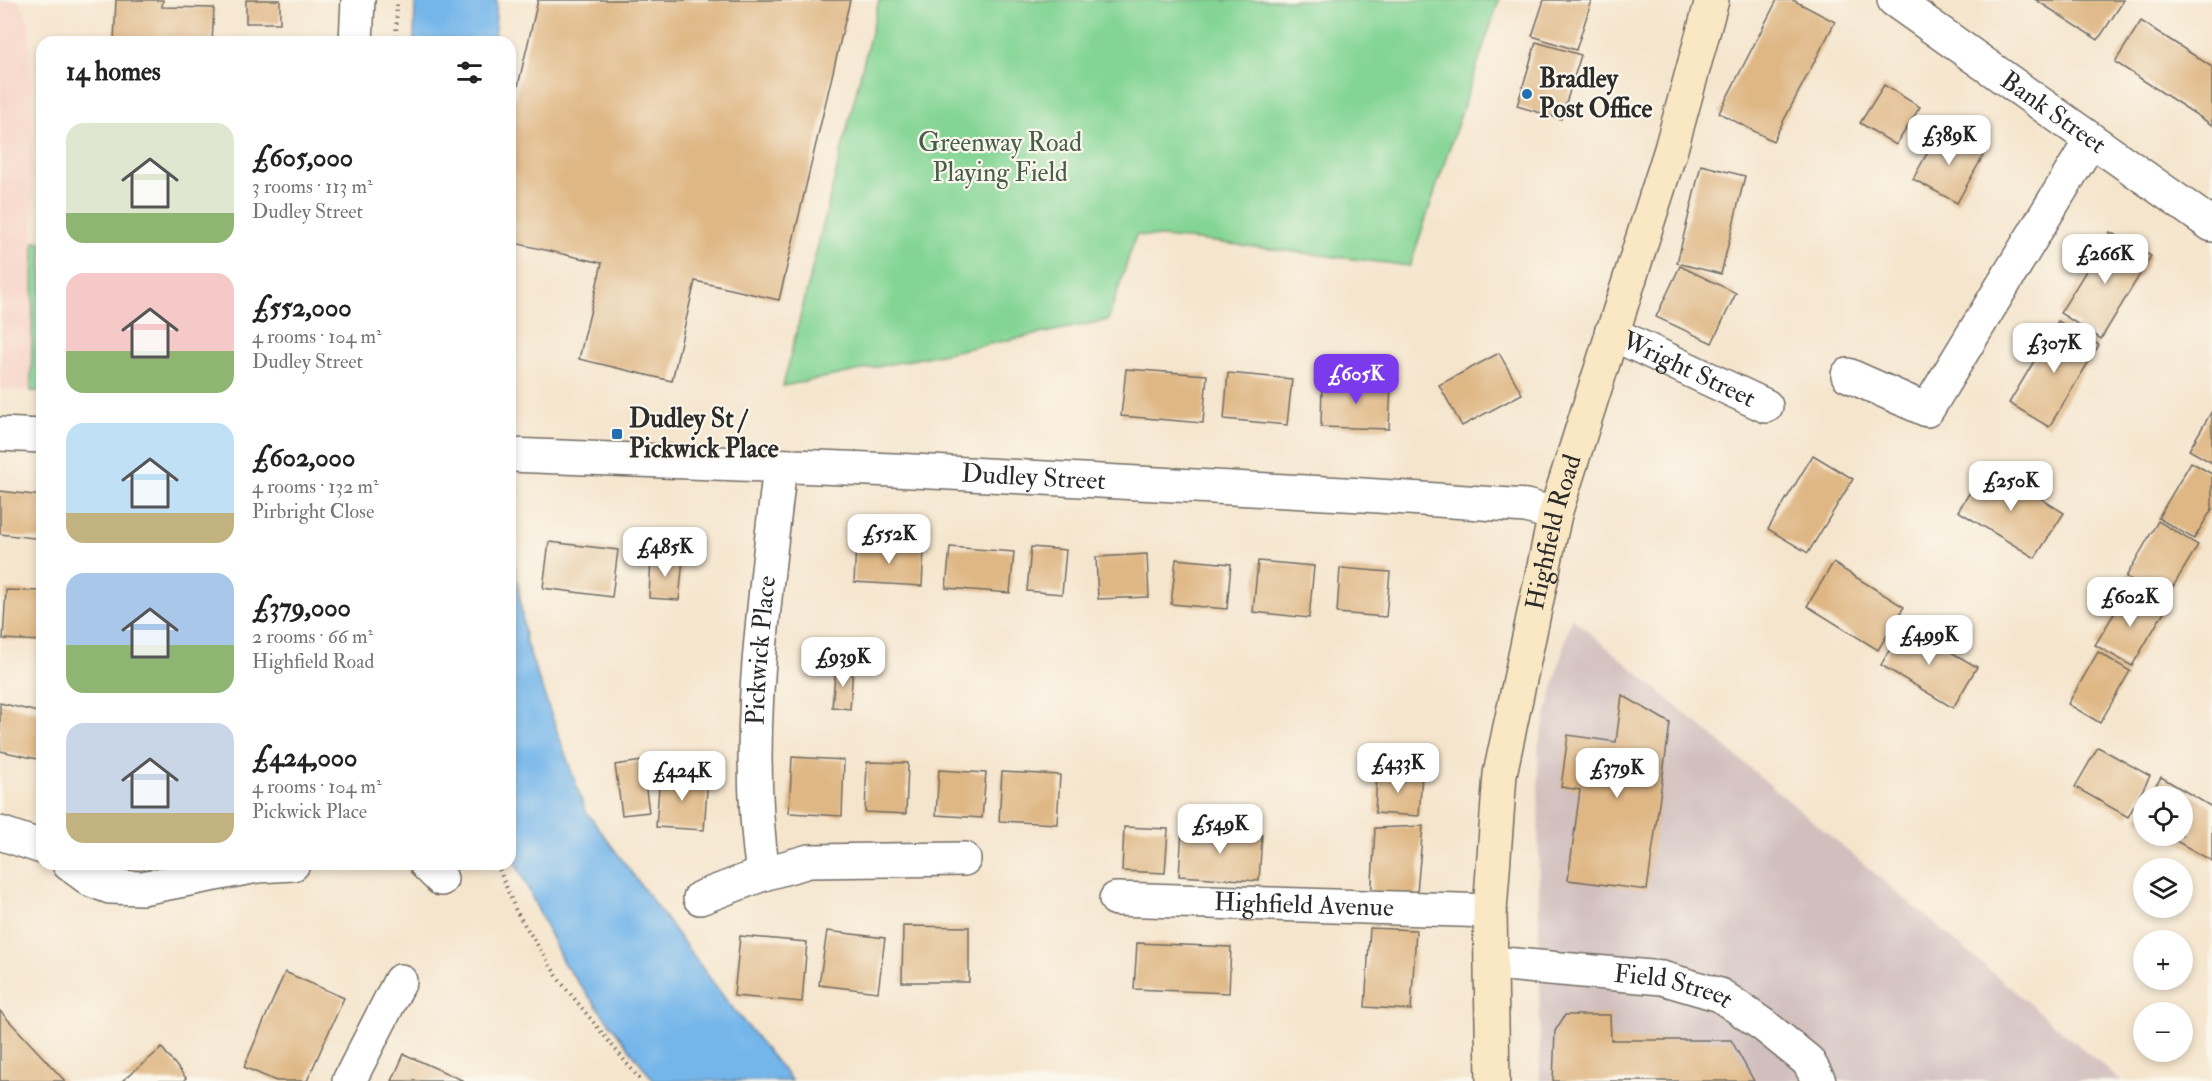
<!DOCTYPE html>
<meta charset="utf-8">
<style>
body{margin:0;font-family:"IM FELL Double Pica",serif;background:#f2f2f2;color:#222;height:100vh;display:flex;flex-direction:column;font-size:22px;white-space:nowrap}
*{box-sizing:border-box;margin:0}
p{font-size:20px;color:#767676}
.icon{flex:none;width:33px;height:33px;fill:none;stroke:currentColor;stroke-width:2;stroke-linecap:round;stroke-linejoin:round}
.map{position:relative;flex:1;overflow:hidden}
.side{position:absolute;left:36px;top:36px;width:480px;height:834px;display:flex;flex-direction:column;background:#fff;border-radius:18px;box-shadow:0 3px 9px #0003}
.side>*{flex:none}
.buttons{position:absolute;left:2133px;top:786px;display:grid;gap:12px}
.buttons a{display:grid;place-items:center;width:60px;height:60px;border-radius:50%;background:#fff;box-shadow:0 3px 9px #0003;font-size:30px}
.price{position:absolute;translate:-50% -51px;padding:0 14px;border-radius:12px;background:#fff;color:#222;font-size:20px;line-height:39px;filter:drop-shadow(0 2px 3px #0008)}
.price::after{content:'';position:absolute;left:50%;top:36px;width:18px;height:14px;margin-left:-9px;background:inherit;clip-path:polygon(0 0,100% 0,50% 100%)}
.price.current{background:#7c3aed;color:#fff}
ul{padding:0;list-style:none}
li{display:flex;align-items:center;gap:18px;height:150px;padding:0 30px}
li span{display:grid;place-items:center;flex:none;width:168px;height:120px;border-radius:18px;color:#555}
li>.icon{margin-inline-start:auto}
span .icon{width:72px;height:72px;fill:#fffc;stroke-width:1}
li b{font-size:26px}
h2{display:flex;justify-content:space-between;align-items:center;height:72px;padding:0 30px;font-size:26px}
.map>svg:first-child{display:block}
.built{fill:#f6d2c4}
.industrial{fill:#d1bfbe}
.green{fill:#84d595;stroke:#588060;stroke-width:1.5}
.water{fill:#75b6ea;stroke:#50708a;stroke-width:1.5}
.building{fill:#dfb785}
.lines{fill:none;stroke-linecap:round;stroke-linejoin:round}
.minor-casing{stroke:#726c64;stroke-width:36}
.tertiary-casing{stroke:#726c64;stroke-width:36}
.secondary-casing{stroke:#726c64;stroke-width:36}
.path{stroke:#726c64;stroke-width:4;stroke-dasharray:1.5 4.5;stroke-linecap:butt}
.minor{stroke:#fff;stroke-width:33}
.tertiary{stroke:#fff;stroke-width:33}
.secondary{stroke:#fae7c3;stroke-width:33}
.poi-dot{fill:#1f6fb2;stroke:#fbf7ec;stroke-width:2}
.labels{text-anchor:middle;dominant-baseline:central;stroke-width:4.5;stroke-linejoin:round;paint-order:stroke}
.poi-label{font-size:26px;font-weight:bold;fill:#2b2b2b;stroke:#fbf7ec;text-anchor:start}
.street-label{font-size:26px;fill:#2b2b2b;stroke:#fbf7ec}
.park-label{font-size:26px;fill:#465e4b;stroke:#fbf7ec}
</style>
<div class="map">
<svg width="2212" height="1081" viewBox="0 0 2212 1081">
<rect width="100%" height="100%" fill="#fbf7ec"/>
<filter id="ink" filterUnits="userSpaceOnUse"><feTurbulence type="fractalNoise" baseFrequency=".0167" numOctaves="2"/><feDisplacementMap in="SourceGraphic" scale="12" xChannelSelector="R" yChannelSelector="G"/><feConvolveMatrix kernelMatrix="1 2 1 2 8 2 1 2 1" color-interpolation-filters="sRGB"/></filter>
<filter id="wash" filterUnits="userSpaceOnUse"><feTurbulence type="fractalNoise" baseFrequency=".008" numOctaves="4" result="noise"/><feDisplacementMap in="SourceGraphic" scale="24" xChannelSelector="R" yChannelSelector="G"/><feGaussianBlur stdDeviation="1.35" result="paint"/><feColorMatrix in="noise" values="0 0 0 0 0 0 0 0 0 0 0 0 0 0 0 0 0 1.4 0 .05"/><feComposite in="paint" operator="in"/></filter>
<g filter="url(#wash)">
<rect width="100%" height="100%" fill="#f5e5cd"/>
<path class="built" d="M0,0H18L29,22L34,242L31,391L0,389Z"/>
<path class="industrial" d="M1571,617L2121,1081H1540L1538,748Z"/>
<g class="green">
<path d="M879,0H1499L1410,266L1198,240L1136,235L1108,320L783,386Z"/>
<path d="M34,242L42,243V391H31Z"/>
</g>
<g class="water">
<path d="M415,0H497L494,42H414Z"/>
<path d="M510,527L526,643L585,810L726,1000L792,1081H654L564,964L510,851Z"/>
</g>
<g id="blocks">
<g class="building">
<path d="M116,0H163L162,7L214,8L212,42H114Z"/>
<rect x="246" y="0" width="34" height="23"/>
<path d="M538,0H850L779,300L695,281L672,381L579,359L602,263L510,242V120Z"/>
<path d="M1544,0H1592L1576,50L1532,36Z"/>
<path d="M1777,0H1793L1835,22L1773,141L1719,113Z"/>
<path d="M2036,0H2124L2098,40Z"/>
<path d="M2141,21L2212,67V125L2115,62Z"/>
<path d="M1536,42L1581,55L1561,119L1517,106Z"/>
<path d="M1884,85L1920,107L1896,145L1860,123Z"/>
<path d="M1941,128L1985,152L1957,203L1913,179Z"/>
<path d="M1701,165L1745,176L1721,274L1677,263Z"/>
<path d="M2110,232L2151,256L2101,339L2060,313Z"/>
<path d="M1680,266L1736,293L1712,343L1656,317Z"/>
<path d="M2058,321L2099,345L2049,427L2009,403Z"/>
<path d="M1499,353L1522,394L1462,426L1439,385Z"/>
<path d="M1126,369L1207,375L1203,423L1121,416Z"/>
<path d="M1228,373L1292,379L1287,425L1224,419Z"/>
<path d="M1322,381L1391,383L1389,429L1321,427Z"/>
<path d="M2212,411V463L2189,450Z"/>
<path d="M1813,455L1853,479L1808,553L1768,529Z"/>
<path d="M2191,462L2212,474V509L2194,539L2158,518Z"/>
<path d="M1987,465L2064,513L2035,558L1958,511Z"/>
<path d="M0,491L42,496V539L0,534Z"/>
<path d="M2158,521L2198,545L2165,600L2126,577Z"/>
<path d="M549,542L618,550L612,597L543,588Z"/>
<path d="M856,545L924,549L922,586L854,582Z"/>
<path d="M950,547L1014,552L1010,593L946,588Z"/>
<path d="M1031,547L1066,550L1062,594L1027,591Z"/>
<path d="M1147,554L1149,597L1098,599L1096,557Z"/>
<path d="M651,556L683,559L679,600L649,598Z"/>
<path d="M1176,559L1231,564L1227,609L1171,604Z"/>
<path d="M1258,561L1314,566L1309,618L1253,612Z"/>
<path d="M1833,563L1904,607L1878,650L1807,606Z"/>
<path d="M1340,568L1390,572L1386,617L1337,613Z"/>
<path d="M2129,589L2165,610L2132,666L2095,645Z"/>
<path d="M6,590L42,591V641L3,639Z"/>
<path d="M1904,625L1977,667L1953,708L1881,665Z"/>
<path d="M2098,652L2130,671L2100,723L2068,704Z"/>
<path d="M836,666L853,668L850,709L832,707Z"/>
<path d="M1622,695L1670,723L1647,890L1568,880L1580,790L1561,787L1568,735L1616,742Z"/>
<path d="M0,703L42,713V760L0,751Z"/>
<path d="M2098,747L2150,776L2128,817L2075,787Z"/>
<path d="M792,757L844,760L842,816L789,813Z"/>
<path d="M642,761L649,812L622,815L615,765Z"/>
<path d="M867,762L908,763L906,814L865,812Z"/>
<path d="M939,770L986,773L982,818L936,815Z"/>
<path d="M1002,772L1060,775L1057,824L999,821Z"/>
<path d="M1377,772L1422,774L1419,816L1375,813Z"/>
<path d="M660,774L708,777L704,830L656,827Z"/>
<path d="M2161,777L2212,807V861L2167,836H2182V796H2150Z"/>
<path d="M2144,808V822L2138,818Z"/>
<path d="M1423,826L1416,903L1371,901L1375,828Z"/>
<path d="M1124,827L1168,829L1165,873L1122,871Z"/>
<path d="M1182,830L1262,835L1259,881L1179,876Z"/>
<path d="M903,926L969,927V982H902Z"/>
<path d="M1370,928L1416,930L1411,1010L1365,1007Z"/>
<path d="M827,931L885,938L878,992L819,985Z"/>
<path d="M740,936L807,942L802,1002L734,996Z"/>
<path d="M1137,943L1231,947L1229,993L1134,989Z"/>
<path d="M285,972L344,998L307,1081H276L244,1067Z"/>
<path d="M0,1011L65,1081H0Z"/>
<path d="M1565,1015H1610L1611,1040H1731L1754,1081H1553L1555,1031Z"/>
<path d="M162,1048L186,1078L183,1081H122Z"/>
<path d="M404,1054L464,1081H392Z"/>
</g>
</g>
</g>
<g filter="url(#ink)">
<use href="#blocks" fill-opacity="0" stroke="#726c64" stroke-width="1.5"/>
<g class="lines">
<defs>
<g id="minor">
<path d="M356,42L358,0"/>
<path id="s1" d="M1611,333L1766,406"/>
<path d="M1848,375L1927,410L2091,140"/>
<path d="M0,833L42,847"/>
<path d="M69,864L91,880L110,887L142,888L257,866L293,864"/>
<path d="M426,864L441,879"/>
<path id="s2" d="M763,874C743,738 765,601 780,466"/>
<path d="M700,898L763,874L809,861L964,859"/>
<path id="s3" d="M1116,899L1490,911"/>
<path id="s4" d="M1493,963L1662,978L1720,995L1766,1027L1808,1061L1819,1081"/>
<path d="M349,1081L400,981"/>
</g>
<g id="tertiary">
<path id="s5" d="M1894,0L2212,225"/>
<path d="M0,434L42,436"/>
<path id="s6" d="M510,455L894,470L1363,495L1526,506L1555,514"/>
</g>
<g id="secondary">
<path id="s7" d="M1493,1081L1490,911L1500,774L1555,514L1671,149L1712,0"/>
</g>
</defs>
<use href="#minor" class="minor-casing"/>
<use href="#tertiary" class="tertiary-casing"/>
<use href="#secondary" class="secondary-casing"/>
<g class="path">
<path d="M396,42L397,0"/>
<path d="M497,864L516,911L560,981L641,1081"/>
</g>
<use href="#minor" class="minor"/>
<use href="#tertiary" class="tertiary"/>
<use href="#secondary" class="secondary"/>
</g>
</g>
<g class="poi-dot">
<circle cx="1527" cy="94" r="6"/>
<rect x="611" y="428" width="12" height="12" rx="3"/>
</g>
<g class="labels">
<g class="poi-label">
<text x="1539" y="79">Bradley<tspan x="1539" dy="30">Post Office</tspan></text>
<text x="629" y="419">Dudley St /<tspan x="629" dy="30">Pickwick Place</tspan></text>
</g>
<g class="street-label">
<text stroke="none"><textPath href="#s5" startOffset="195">Bank Street</textPath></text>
<text stroke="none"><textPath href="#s1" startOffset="86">Wright Street</textPath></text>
<text stroke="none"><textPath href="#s6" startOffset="524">Dudley Street</textPath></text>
<text stroke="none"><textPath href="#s7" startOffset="555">Highfield Road</textPath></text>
<text stroke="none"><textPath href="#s2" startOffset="224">Pickwick Place</textPath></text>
<text stroke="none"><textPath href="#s3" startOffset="188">Highfield Avenue</textPath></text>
<text stroke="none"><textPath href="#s4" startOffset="182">Field Street</textPath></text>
</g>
<g class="park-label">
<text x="1000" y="143">Greenway Road<tspan x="1000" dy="30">Playing Field</tspan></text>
</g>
</g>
</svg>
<div class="buttons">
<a><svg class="icon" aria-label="locate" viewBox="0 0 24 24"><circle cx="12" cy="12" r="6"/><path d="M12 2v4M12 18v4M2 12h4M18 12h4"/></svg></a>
<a><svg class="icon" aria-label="layers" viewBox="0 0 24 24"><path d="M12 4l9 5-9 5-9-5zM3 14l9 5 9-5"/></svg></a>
<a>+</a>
<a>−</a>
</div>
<b class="price" style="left:1949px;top:166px">£389K</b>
<b class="price" style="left:2105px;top:285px">£266K</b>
<b class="price" style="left:2054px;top:374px">£307K</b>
<b class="price current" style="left:1356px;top:405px">£605K</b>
<b class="price" style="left:2011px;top:512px">£250K</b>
<b class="price" style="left:889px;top:565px">£552K</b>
<b class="price" style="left:665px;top:578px">£485K</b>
<b class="price" style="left:2130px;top:628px">£602K</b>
<b class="price" style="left:1929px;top:666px">£499K</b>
<b class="price" style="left:843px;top:688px">£939K</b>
<b class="price" style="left:1398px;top:794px">£433K</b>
<b class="price" style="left:1617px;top:799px">£379K</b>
<b class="price" style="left:682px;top:802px">£424K</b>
<b class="price" style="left:1220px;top:855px">£549K</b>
<section class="side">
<h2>14 homes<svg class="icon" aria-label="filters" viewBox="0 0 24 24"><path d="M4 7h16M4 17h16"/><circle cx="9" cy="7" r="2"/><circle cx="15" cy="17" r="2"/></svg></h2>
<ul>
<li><span style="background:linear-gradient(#dfe7d0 75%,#8fb573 0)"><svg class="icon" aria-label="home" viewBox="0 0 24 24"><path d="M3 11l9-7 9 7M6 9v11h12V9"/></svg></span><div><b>£605,000</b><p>3 rooms · 113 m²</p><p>Dudley Street</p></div></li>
<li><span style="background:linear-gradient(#f6c9c9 65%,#8fb573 0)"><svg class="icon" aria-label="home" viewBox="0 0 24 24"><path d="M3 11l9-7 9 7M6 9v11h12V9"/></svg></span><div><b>£552,000</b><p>4 rooms · 104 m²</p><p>Dudley Street</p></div></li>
<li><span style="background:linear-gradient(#bfe0f5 75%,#c2b280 0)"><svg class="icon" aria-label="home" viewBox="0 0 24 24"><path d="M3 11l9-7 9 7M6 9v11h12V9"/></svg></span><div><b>£602,000</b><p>4 rooms · 132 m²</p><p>Pirbright Close</p></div></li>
<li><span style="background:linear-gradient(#a9c7e8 60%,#8fb573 0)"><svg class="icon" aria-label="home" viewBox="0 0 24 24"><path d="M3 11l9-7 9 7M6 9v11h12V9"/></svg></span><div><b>£379,000</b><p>2 rooms · 66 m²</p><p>Highfield Road</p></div></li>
<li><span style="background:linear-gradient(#c9d6e8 75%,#c2b280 0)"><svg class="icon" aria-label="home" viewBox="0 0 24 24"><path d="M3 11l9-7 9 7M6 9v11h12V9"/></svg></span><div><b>£424,000</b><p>4 rooms · 104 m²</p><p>Pickwick Place</p></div></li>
</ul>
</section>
</div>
